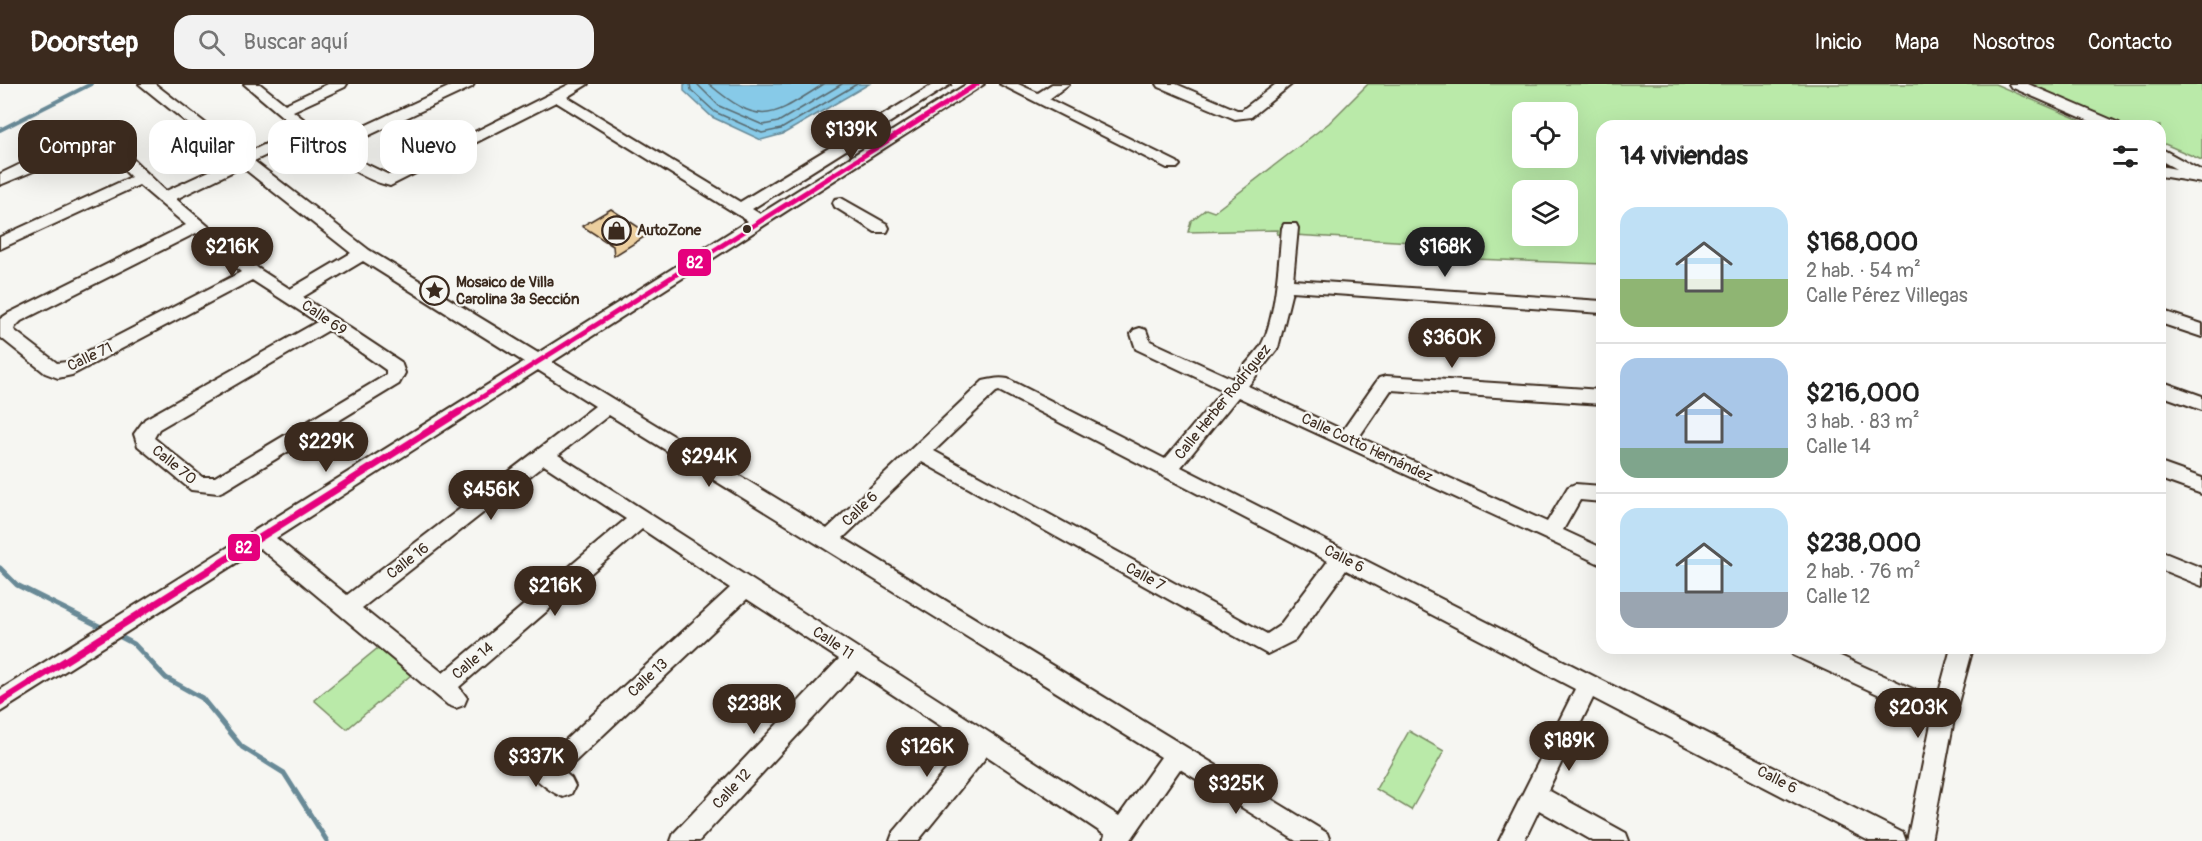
<!DOCTYPE html>
<html lang="es">
<meta charset="utf-8">
<style>
body{margin:0;font-family:Pangolin,sans-serif;background:#f2f2f2;color:#222;height:100vh;display:flex;flex-direction:column;font-size:22px;white-space:nowrap}
*{box-sizing:border-box;margin:0}
p{font-size:20px;color:#767676}
.icon{flex:none;width:33px;height:33px;fill:none;stroke:currentColor;stroke-width:2;stroke-linecap:round;stroke-linejoin:round}
.map{position:relative;flex:1;overflow:hidden}
.side{position:absolute;left:1596px;top:36px;width:570px;height:534px;display:flex;flex-direction:column;background:#fff;border-radius:18px;box-shadow:0 6px 24px #0002}
.side>*{flex:none}
.top-card{position:absolute;left:18px;top:36px;width:570px;height:54px;display:flex;gap:12px}
.controls{position:absolute;left:1512px;top:18px;display:grid;gap:12px}
.controls a{display:grid;place-items:center;width:66px;height:66px;border-radius:12px;background:#fff;box-shadow:0 6px 24px #0002;font-size:30px}
.price{position:absolute;translate:-50% -51px;padding:0 14px;border-radius:21px;background:#3b2a1e;color:#fff;font-size:20px;line-height:39px;filter:drop-shadow(0 2px 3px #0008)}
.price::after{content:'';position:absolute;left:50%;top:36px;width:18px;height:14px;margin-left:-9px;background:inherit;clip-path:polygon(0 0,100% 0,50% 100%)}
.price.on{background:#222;color:#fff}
ul{padding:0;list-style:none}
li{display:flex;align-items:center;gap:18px;height:150px;padding:0 24px}
li+li{border-top:2px solid #e0e0e0}
li span{display:grid;place-items:center;flex:none;width:168px;height:120px;border-radius:18px;color:#555}
li>.icon{margin-inline-start:auto}
span .icon{width:72px;height:72px;fill:#fffc;stroke-width:1}
li b{font-size:26px}
h2{display:flex;justify-content:space-between;align-items:center;height:72px;padding:0 24px;font-size:26px}
.chip{padding:0 21px;border-radius:18px;background:#fff;box-shadow:0 6px 24px #0002;font-size:21px;line-height:54px}
.chip.on{background:#3b2a1e;color:#fff}
header{display:flex;align-items:center;gap:36px;box-sizing:border-box;height:84px;padding:0 30px;background:#3b2a1e;color:#fff}
header strong{font-size:28px}
nav{display:flex;gap:33px;margin-inline-start:auto;font-size:21px}
.search{width:420px;height:54px;background:#f2f2f2;display:flex;align-items:center;gap:15px;box-sizing:border-box;padding:0 21px;border-radius:18px;color:#767676;font-size:22px}
.map>svg:first-child{display:block}
.green{fill:#baeaa9;stroke:#7a8a64;stroke-width:1.5;fill-rule:evenodd}
.water{fill:#87cae8;stroke:#698a97;stroke-width:1.5}
.lines{fill:none;stroke-linecap:round;stroke-linejoin:round}
.shore{stroke:#596a6f;stroke-width:1.5}
.stream-far1{stroke:#698a97;stroke-width:4}
.stream{stroke:#698a97;stroke-width:5}
.building{fill:#eccf9f;stroke:#3b2a1e;stroke-width:1.5}
.minor-casing{stroke:#3b2a1e;stroke-width:4}
.minor{fill:#f6f6f2;fill-rule:evenodd}
.bus-1-far1-casing{stroke:#f6f6f2;stroke-width:9}
.bus-1-casing{stroke:#f6f6f2;stroke-width:11}
.bus-1-far1{stroke:#e5007d;stroke-width:5}
.bus-1{stroke:#e5007d;stroke-width:7}
.bus-dot{fill:#3b2a1e;stroke:#f6f6f2;stroke-width:2}
.labels{text-anchor:middle;dominant-baseline:central;stroke-width:4.5;stroke-linejoin:round;paint-order:stroke}
.poi-label{font-size:15px;font-weight:bold;fill:#3b2a1e;stroke:#f6f6f2;text-anchor:start}
.street-label{font-size:15px;fill:#3b2a1e;stroke:#f6f6f2}
.line-badge{stroke:#f6f6f2;stroke-width:2}
.badge-label{font-size:16px;text-anchor:middle;font-weight:bold;fill:#fff}
</style>
<header>
<strong>Doorstep</strong>
<div class="search"><svg class="icon" aria-label="search" viewBox="0 0 24 24"><circle cx="10" cy="10" r="6"/><path d="M15 15l6 6"/></svg>Buscar aquí</div>
<nav><a>Inicio</a><a>Mapa</a><a>Nosotros</a><a>Contacto</a></nav>
</header>
<div class="map">
<svg width="2202" height="757" viewBox="0 0 2202 757">
<rect width="100%" height="100%" fill="#f6f6f2"/>
<filter id="ink" filterUnits="userSpaceOnUse"><feTurbulence type="fractalNoise" baseFrequency=".0167" numOctaves="2"/><feDisplacementMap in="SourceGraphic" scale="12" xChannelSelector="R" yChannelSelector="G"/><feConvolveMatrix kernelMatrix="1 2 1 2 8 2 1 2 1" color-interpolation-filters="sRGB"/></filter>
<g filter="url(#ink)">
<g class="green">
<path d="M1368,0H1995L2080,36L2076,42H1602V180L1448,174L1446,160L1277,150L1278,146L1188,148L1191,137L1206,125L1214,128L1329,39ZM1522,28H1568V74H1522ZM1522,106H1568V152H1522Z"/>
<path d="M2025,0H2202V76L2160,58V42H2123Z"/>
<path d="M378,564L411,591L347,645L314,616Z"/>
<path d="M1409,647L1444,667L1411,726L1376,705Z"/>
</g>
<path class="water" d="M684,0H869L783,50L761,56L712,33L684,7Z"/>
<g class="lines">
<g class="shore">
<path d="M690,0L691,6L715,28L762,49L781,45L857,0"/>
<path d="M697,0L719,22L763,41L778,38L842,0"/>
<path d="M709,0C762,45 771,33 824,0"/>
</g>
<path class="stream-far1" d="M0,46L91,0"/>
<g class="stream">
<path d="M0,484L17,501L105,545"/>
<path d="M115,550L134,560L166,594L202,614L242,663L284,689L327,757"/>
</g>
</g>
<path class="building" d="M611,125L649,150L614,172L613,162L582,142Z"/>
<g class="lines">
<defs>
<g id="minor">
<path d="M139,0H155L245,70L297,45L244,0H260L285,20L328,0H347L345,3L293,27L332,57L455,0H474L472,3L342,64L364,79L389,91L570,0H588L567,13L740,118L934,0H951L752,125L760,130L967,0H984L552,278L827,445L983,297C992,295 999,293 1008,295L1165,375L1223,306L1136,265L1131,250L1134,246L1140,244L1146,246L1150,257L1233,295C1241,285 1252,274 1260,263C1276,238 1279,174 1282,144L1284,140H1296L1298,144L1293,196L1602,217V229L1292,207L1278,264L1248,302L1343,346L1379,294L1386,292L1602,306V320L1391,306L1359,353L1547,438L1568,403L1575,400L1602,402V418L1580,416L1563,446L1602,464V481L1238,313L1181,383L1903,749L1906,757H1869L1593,614L1548,706L1626,749L1629,757H1593L1539,726L1524,757H1499L1575,605L1346,486L1295,556L1267,570L922,378L843,454L1327,749L1330,757H1296L1180,685L1130,757H1103L1105,751L987,672L918,757H890L893,749L968,660L857,587L699,757H671L674,749L839,575L747,515L564,688L571,694L575,702L571,710L563,713C548,707 529,691 522,676L526,668L534,665L547,673L730,504L642,445L459,603L467,614L464,621L456,624L448,621L260,464L0,628V606L524,278L363,177L303,213L401,278L405,289L399,300L225,406L218,409L191,406L138,362L134,350L145,335L317,238L252,196L72,291L58,294L45,289L0,253V235L9,229L186,141L139,101L0,165V153L131,93L100,62H94L0,101V90C22,80 86,45 108,54C119,59 154,97 166,107L233,76ZM556,18L748,137L538,269L369,166L254,77L307,52C332,72 358,94 390,102ZM242,83L351,169L290,205L259,185L176,115ZM196,149L241,188L67,278L57,279L14,246L15,243L21,237ZM329,246L386,286V291L215,393H202L154,354L159,345ZM538,286L595,322L347,511L276,454ZM999,307L1328,477L1279,542L1267,550L934,367L996,308ZM609,331L1161,673L1119,732L558,371ZM544,381L626,435L443,589L362,524Z"/>
<path d="M1000,0H1018L1038,9L1052,0H1069L1049,15L1177,78L1180,81L1177,84H1167Z"/>
<path d="M1157,0H1176L1237,26H1242L1276,0H1292L1251,33L1235,35L1159,3Z"/>
<path d="M2009,0H2028L2119,39L2121,42H2101L2011,3Z"/>
<path d="M2160,64L2202,87V99L2160,92V82L2176,85L2160,76Z"/>
<path d="M841,114L887,140L889,144L887,148H875L835,123L833,119L835,115Z"/>
<path d="M2160,226L2202,240V253L2160,239Z"/>
<path d="M2160,297L2202,312V326L2160,311Z"/>
<path d="M2160,379L2202,394V410L2160,395Z"/>
<path d="M2160,467L2202,484V502L2160,485Z"/>
<path d="M1790,564H1823L1937,616L1951,564H1973L1955,630L1931,757H1907L1932,635L1793,571Z"/>
</g>
</defs>
<use href="#minor" class="minor-casing"/>
<use href="#minor" class="minor"/>
<defs>
<path id="bus-1-far1" d="M457,329L977,0"/>
<path id="bus-1" d="M0,618L459,328"/>
</defs>
<use href="#bus-1-far1" class="bus-1-far1-casing"/>
<use href="#bus-1" class="bus-1-casing"/>
<use href="#bus-1-far1" class="bus-1-far1"/>
<use href="#bus-1" class="bus-1"/>
</g>
</g>
<defs>
<symbol id="shop-ring" viewBox="-11 -11 22 22"><circle r="9.5" fill="#f6f6f2" stroke="#3b2a1e" stroke-width="1.5"/><path d="M-5-2.5h2.3a2.7 3.5 0 0 1 5.4 0H5L5.5 6h-11ZM-1.5-2.5h3a1.5 2.3 0 0 0-3 0Z" fill="#3b2a1e"/></symbol>
<symbol id="sight-ring" viewBox="-11 -11 22 22"><circle r="9.5" fill="#f6f6f2" stroke="#3b2a1e" stroke-width="1.5"/><path d="M0-6L1.8-2.2L6-1.7L2.9 1.2L3.7 5.4L0 3.3L-3.7 5.4L-2.9 1.2L-6-1.7L-1.8-2.2Z" fill="#3b2a1e"/></symbol>
</defs>
<g fill-rule="evenodd">
<use href="#shop-ring" x="600" y="130" width="33" height="33"/>
<use href="#sight-ring" x="418" y="190" width="33" height="33"/>
</g>
<circle class="bus-dot" cx="747" cy="145" r="5"/>
<g class="labels">
<g class="poi-label">
<text x="637" y="146">AutoZone</text>
<text x="456" y="198">Mosaico de Villa<tspan x="456" dy="17">Carolina 3ª Sección</tspan></text>
</g>
<g class="street-label">
<text transform="translate(324 234) rotate(34)">Calle 69</text>
<text transform="translate(90 273) rotate(-25)">Calle 71</text>
<text transform="translate(1223 318) rotate(-51)">Calle Herber Rodríguez</text>
<text transform="translate(1367 364) rotate(25)">Calle Cotto Hernández</text>
<text transform="translate(174 381) rotate(39)">Calle 70</text>
<text transform="translate(860 425) rotate(-44)">Calle 6</text>
<text transform="translate(1344 475) rotate(27)">Calle 6</text>
<text transform="translate(408 477) rotate(-38)">Calle 16</text>
<text transform="translate(1145 493) rotate(29)">Calle 7</text>
<text transform="translate(833 559) rotate(34)">Calle 11</text>
<text transform="translate(473 577) rotate(-40)">Calle 14</text>
<text transform="translate(648 594) rotate(-43)">Calle 13</text>
<text transform="translate(1777 696) rotate(27)">Calle 6</text>
<text transform="translate(732 705) rotate(-47)">Calle 12</text>
</g>
</g>
<g class="line-badge">
<rect x="677" y="164" width="35" height="29" rx="6" fill="#e5007d"/>
<rect x="227" y="449" width="34" height="29" rx="6" fill="#e5007d"/>
</g>
<g class="badge-label">
<text x="695" y="184">82</text>
<text x="244" y="469">82</text>
</g>
</svg>
<div class="controls">
<a><svg class="icon" aria-label="locate" viewBox="0 0 24 24"><circle cx="12" cy="12" r="6"/><path d="M12 2v4M12 18v4M2 12h4M18 12h4"/></svg></a>
<a><svg class="icon" aria-label="layers" viewBox="0 0 24 24"><path d="M12 4l9 5-9 5-9-5zM3 14l9 5 9-5"/></svg></a>
</div>
<b class="price" style="left:851px;top:77px">$139K</b>
<b class="price" style="left:232px;top:194px">$216K</b>
<b class="price on" style="left:1445px;top:194px">$168K</b>
<b class="price" style="left:1452px;top:285px">$360K</b>
<b class="price" style="left:326px;top:389px">$229K</b>
<b class="price" style="left:709px;top:404px">$294K</b>
<b class="price" style="left:491px;top:437px">$456K</b>
<b class="price" style="left:555px;top:533px">$216K</b>
<b class="price" style="left:754px;top:651px">$238K</b>
<b class="price" style="left:1918px;top:655px">$203K</b>
<b class="price" style="left:1569px;top:688px">$189K</b>
<b class="price" style="left:927px;top:694px">$126K</b>
<b class="price" style="left:536px;top:704px">$337K</b>
<b class="price" style="left:1236px;top:731px">$325K</b>
<div class="top-card">
<a class="chip on">Comprar</a>
<a class="chip">Alquilar</a>
<a class="chip">Filtros</a>
<a class="chip">Nuevo</a>
</div>
<section class="side">
<h2>14 viviendas<svg class="icon" aria-label="filters" viewBox="0 0 24 24"><path d="M4 7h16M4 17h16"/><circle cx="9" cy="7" r="2"/><circle cx="15" cy="17" r="2"/></svg></h2>
<ul>
<li><span style="background:linear-gradient(#bfe0f5 60%,#8fb573 0)"><svg class="icon" aria-label="home" viewBox="0 0 24 24"><path d="M3 11l9-7 9 7M6 9v11h12V9"/></svg></span><div><b>$168,000</b><p>2 hab. · 54 m²</p><p>Calle Pérez Villegas</p></div></li>
<li><span style="background:linear-gradient(#a9c7e8 75%,#7fa58c 0)"><svg class="icon" aria-label="home" viewBox="0 0 24 24"><path d="M3 11l9-7 9 7M6 9v11h12V9"/></svg></span><div><b>$216,000</b><p>3 hab. · 83 m²</p><p>Calle 14</p></div></li>
<li><span style="background:linear-gradient(#bfe0f5 70%,#9aa5b1 0)"><svg class="icon" aria-label="home" viewBox="0 0 24 24"><path d="M3 11l9-7 9 7M6 9v11h12V9"/></svg></span><div><b>$238,000</b><p>2 hab. · 76 m²</p><p>Calle 12</p></div></li>
</ul>
</section>
</div>
